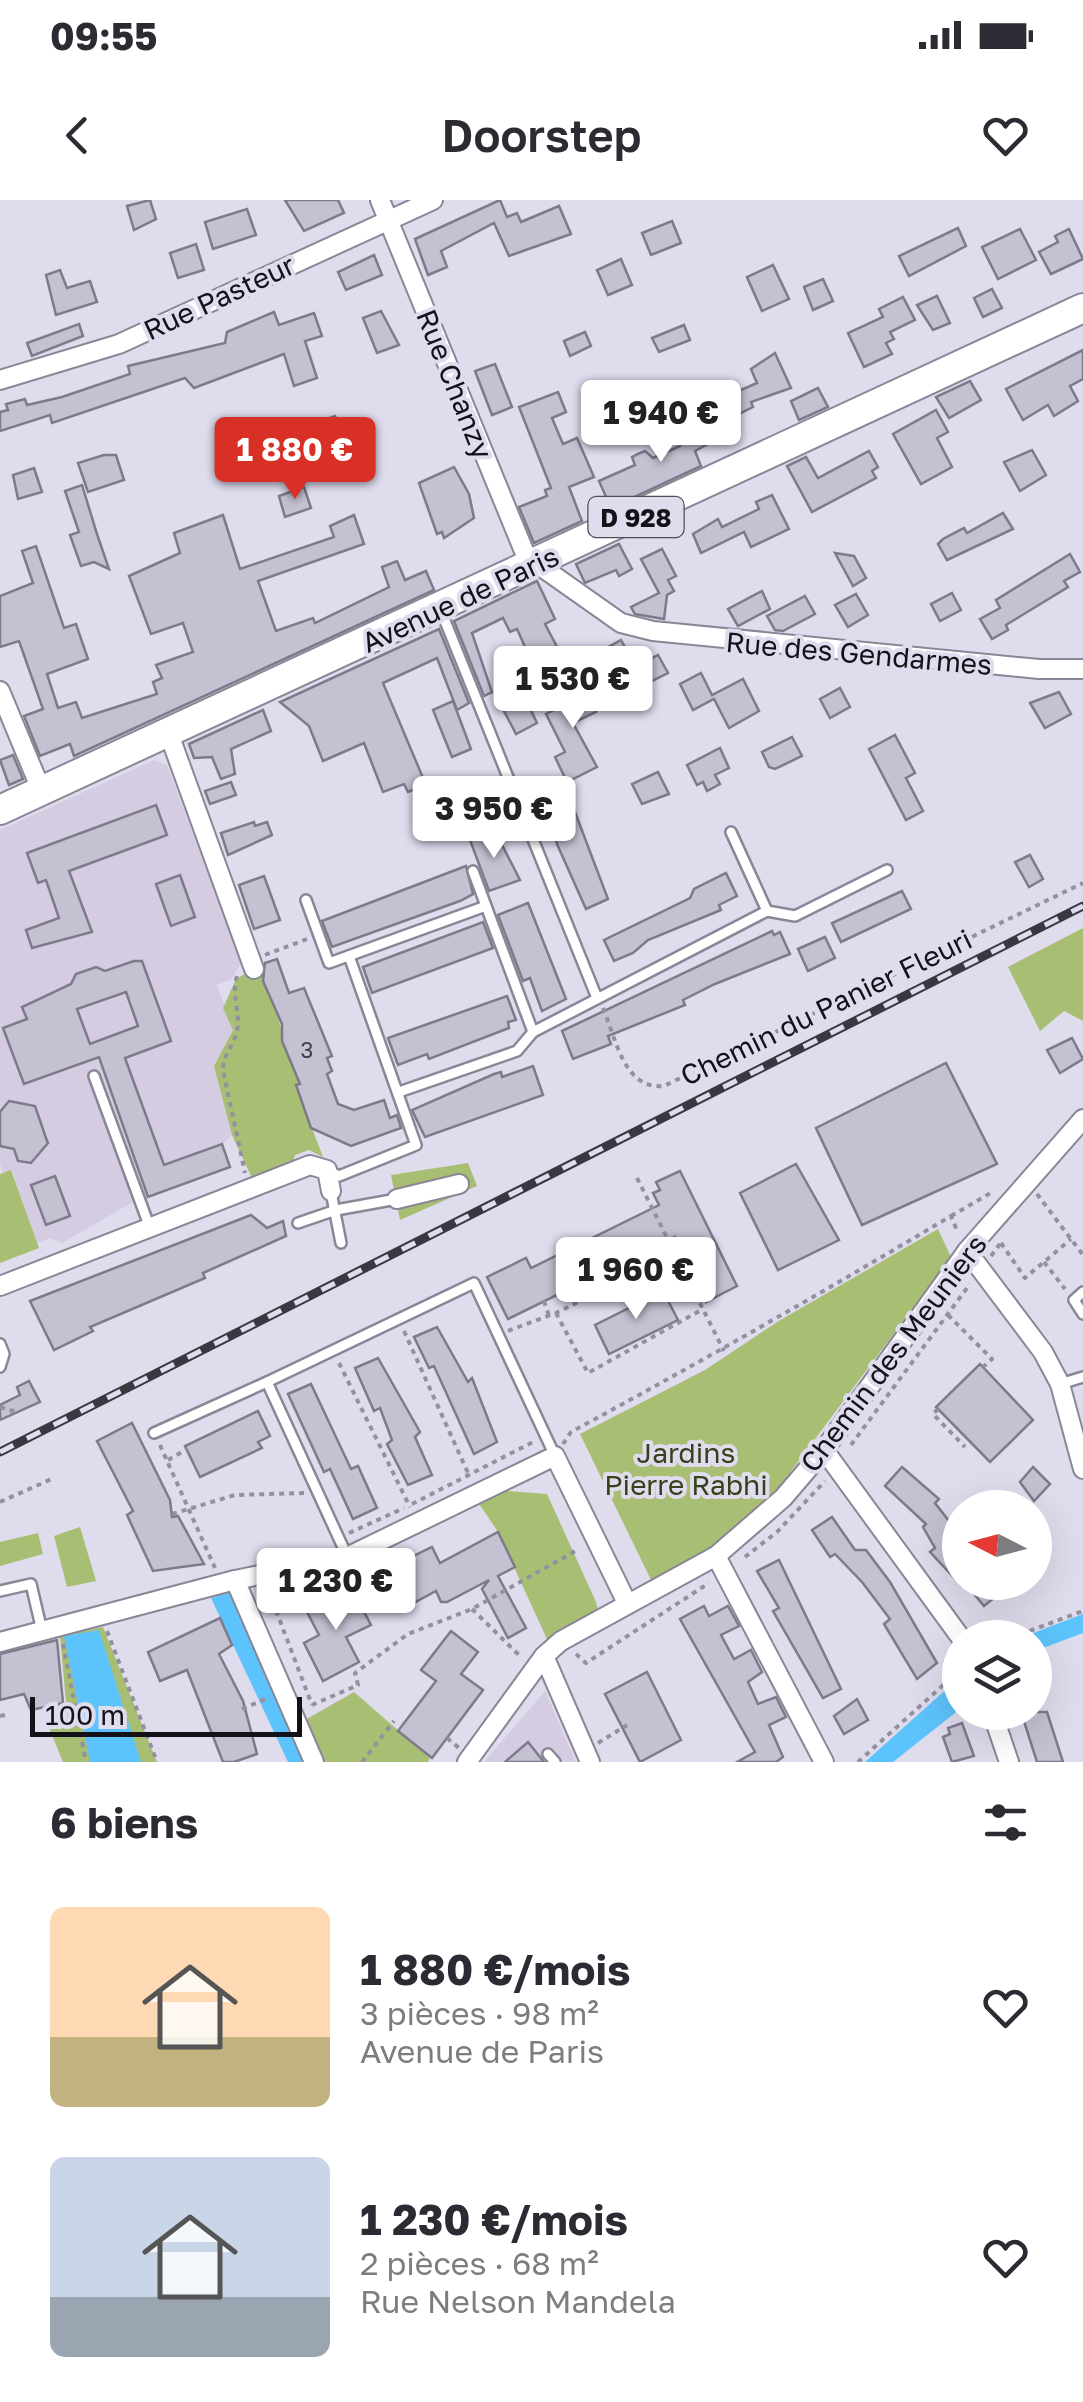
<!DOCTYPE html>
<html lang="fr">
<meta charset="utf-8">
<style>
body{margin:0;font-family:"Golos Text",sans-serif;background:#f2f2f3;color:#2b2b33;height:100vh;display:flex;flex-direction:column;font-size:38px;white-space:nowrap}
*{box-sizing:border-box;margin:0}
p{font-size:32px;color:#7c7c81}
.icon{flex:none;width:55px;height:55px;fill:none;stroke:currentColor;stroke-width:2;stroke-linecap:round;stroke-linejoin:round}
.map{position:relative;height:1562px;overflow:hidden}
.sheet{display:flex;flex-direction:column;background:#fff;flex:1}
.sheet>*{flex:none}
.needle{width:65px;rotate:276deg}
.fabs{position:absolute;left:942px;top:1290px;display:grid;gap:20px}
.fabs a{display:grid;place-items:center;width:110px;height:110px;border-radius:50%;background:#fff;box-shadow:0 10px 40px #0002;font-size:50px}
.scale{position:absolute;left:30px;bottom:25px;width:272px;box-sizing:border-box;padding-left:10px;border:5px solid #131218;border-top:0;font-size:28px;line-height:35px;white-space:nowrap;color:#131218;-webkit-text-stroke:8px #dfdcee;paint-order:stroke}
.price{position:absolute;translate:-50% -85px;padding:0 22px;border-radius:10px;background:#fff;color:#222;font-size:32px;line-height:65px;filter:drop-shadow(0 2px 5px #0008)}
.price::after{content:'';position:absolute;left:50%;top:60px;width:30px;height:22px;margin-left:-15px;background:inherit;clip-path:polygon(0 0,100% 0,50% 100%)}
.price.active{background:#d93025;color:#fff}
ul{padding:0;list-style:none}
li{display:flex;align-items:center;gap:30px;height:250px;padding:0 50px}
li span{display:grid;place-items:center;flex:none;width:280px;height:200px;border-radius:15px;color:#555}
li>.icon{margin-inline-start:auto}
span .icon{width:120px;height:120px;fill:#fffc;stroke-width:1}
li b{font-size:42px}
h2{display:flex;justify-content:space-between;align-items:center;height:120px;padding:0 50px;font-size:42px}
.status{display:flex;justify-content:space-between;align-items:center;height:70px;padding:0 50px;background:#fff;direction:ltr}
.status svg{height:28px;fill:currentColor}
header{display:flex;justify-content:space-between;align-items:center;height:130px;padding:0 50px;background:#fff;font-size:45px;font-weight:600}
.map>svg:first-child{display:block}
.education{fill:#d5cce1}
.green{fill:#a8bf73}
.water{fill:#5dc3fc}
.building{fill:#c4c1d3;stroke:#7d7a8a;stroke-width:2.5;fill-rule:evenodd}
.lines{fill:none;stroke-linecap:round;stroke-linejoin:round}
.lane-casing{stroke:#898797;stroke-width:14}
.street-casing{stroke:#898797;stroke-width:22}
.primary-casing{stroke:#898797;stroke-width:32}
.path{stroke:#93919e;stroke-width:4;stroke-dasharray:5 5;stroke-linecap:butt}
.lane{stroke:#fff;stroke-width:9}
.street{stroke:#fff;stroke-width:18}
.primary{stroke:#fff;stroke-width:28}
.rail-casing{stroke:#393740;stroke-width:9}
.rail{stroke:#dfdcee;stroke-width:5;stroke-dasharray:15;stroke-linecap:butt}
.labels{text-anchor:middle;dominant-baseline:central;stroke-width:8;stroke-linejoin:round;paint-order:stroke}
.number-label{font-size:22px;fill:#3f3e47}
.shield{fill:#dfdcee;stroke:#504f58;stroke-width:2.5}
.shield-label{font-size:25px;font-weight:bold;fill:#131218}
.street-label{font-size:28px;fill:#131218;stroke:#dfdcee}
.park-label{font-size:28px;fill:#36411a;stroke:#dfdcee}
</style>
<div class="status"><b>09:55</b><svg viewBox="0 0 49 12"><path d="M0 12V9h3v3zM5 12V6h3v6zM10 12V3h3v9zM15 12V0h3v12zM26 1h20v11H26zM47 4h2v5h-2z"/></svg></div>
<header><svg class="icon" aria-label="back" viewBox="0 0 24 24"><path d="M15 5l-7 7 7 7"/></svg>Doorstep<svg class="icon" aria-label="heart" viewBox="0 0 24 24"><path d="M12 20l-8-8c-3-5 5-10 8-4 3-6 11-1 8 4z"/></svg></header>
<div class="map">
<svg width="1083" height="1562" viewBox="0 0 1083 1562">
<rect width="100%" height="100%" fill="#dfdcee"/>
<g class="education">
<path d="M154,560L167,565L241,762L232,779L217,785L233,829L214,866L231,921L232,935L222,944L230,967L131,1003L62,1043L50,1038L37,1043L12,971L3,973L0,964V630Z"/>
<path d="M545,1491L576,1562H484Z"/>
</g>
<g class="green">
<path d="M1083,728V821L1064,811L1040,831L1008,767Z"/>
<path d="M260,765C275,806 285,842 300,884L296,886L323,957L309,950L295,955L293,963L251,976L232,935L214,866L233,830L223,808L236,779Z"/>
<path d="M468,963L477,986L400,1020L391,975Z"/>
<path d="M11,970L39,1048L0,1063V974Z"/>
<path d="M938,1029L951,1057L771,1298L712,1350L652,1382L580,1234L705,1170L777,1122Z"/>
<path d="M483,1289L547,1294L596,1402L599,1413L551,1448L498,1332L474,1296Z"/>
<path d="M80,1327L96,1381L67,1387L54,1336Z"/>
<path d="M38,1333L43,1354L0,1366V1342Z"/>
<path d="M103,1427L157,1562H63L50,1530L52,1507L66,1503L60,1436Z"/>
<path d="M354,1492L430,1558L428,1562H323L305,1520Z"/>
</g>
<g class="water">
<path d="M230,1392L305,1562H288L211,1398Z"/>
<path d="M1083,1414V1433L1035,1451V1438L1023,1437Z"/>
<path d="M99,1430L141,1562H90L64,1436Z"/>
<path d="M960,1477V1509L893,1562H865Z"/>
</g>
<g class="building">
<path d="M150,0L156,19L134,30L127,6Z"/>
<path d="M285,0H338L344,13L304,31Z"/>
<path d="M500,0L507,17L517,13L521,22L559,6L571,34L509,56L494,23L441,51L447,67L428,75L415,39Z"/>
<path d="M247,9L256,35L213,49L205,22Z"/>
<path d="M672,21L681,43L651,55L642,33Z"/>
<path d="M958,28L966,46L909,76L899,56Z"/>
<path d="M1020,29L1036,60L998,79L982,47Z"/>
<path d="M1069,29L1083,59L1051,74L1039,52L1058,42L1055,36Z"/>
<path d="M196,44L204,70L178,78L170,53Z"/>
<path d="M374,55L382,75L346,90L338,72Z"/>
<path d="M621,59L632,85L608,95L597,70Z"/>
<path d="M773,65L789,99L762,111L747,77Z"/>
<path d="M60,70L67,88L90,81L97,102L56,115L46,75Z"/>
<path d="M823,79L833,101L813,110L804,87Z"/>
<path d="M992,89L1002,108L983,117L974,98Z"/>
<path d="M937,96L950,123L933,130L917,105Z"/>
<path d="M903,97L915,120L890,132L894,139L886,143L892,154L864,167L848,133L883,117L879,109Z"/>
<path d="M381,111L399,145L377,153L363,118Z"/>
<path d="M274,112L279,125L314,113L322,136L305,141L317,178L294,186L284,154L194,188L185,178L52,223L50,215L0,231V212L8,210L6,204L25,199L27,205L62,197L130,174L128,166L225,143L227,132Z"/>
<path d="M79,124L83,136L32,156L27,143Z"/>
<path d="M684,125L690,140L659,152L652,138Z"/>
<path d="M585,132L591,146L570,156L564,141Z"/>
<path d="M1083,150V179L1070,186L1078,201L1054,216L1048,205L1023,220L1006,189Z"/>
<path d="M775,153L791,188L751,202L753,207L727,220L718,200L757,183L751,169Z"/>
<path d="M495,164L512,207L492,215L475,171Z"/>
<path d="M970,181L981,200L949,218L936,197Z"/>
<path d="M818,188L828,207L799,220L791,201Z"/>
<path d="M558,192L566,212L552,218L563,244L577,238L594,277L569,287L582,321L534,343L519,307L547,296L545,290L551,288L519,207Z"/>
<path d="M936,210L948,232L937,238L952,267L921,284L893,234Z"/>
<path d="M335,216L343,239L305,251L298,229Z"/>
<path d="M718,217L726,234L695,251L701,266L611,308L599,281L635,265L632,257L638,254L645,251L653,258L680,246L676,237Z"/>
<path d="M1032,250L1046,275L1020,291L1004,262Z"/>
<path d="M869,251L878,267L872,271L876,278L812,312L787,266L806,257L818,278Z"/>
<path d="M104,255H116L124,280L88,292L78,263Z"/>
<path d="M454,267L469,294L474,318L444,338L442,332L437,334L419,283Z"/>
<path d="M34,268L42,292L18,299L13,275Z"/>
<path d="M82,285L97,334L109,369L94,362L81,366L70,335L79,332L65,291Z"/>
<path d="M304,287L311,308L285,317L279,296Z"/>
<path d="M772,295L789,329L751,347L744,332L701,353L693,334L718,319L722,327L759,309L756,302Z"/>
<path d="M1003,313L1013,329L947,360L938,344L943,339L964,328L967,333Z"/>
<path d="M223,315L240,369L334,337L330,326L354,315L364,344L258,381L276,431L313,418L315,423L389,387L382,367L397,361L405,380L426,371L434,390L74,556L70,544L40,556L24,516L43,509L19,441L0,447V396L33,383L22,351L36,346L64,428L76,424L88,459L47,474L58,508L76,502L82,518L157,494L153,482L162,478L156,465L193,452L183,423L151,434L129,376L180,353L174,333Z"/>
<path d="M619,344L632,369L619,376L616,370L585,383L576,364Z"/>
<path d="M662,349L676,376L668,380L674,391L667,395L664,419L635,414L631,407L659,393L641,359Z"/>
<path d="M835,353L854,356L866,378L853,386Z"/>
<path d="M1070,354L1080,372L1064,381L1068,387L1006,425L1008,430L992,439L980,419L1000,408L996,400Z"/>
<path d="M537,381L555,419L545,424L565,462L538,476L517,429L510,432L503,418L472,433L492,492L484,496L454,421Z"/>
<path d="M762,391L770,409L738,426L728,409Z"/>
<path d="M952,393L961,410L940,421L931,404Z"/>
<path d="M856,394L868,415L848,427L835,405Z"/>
<path d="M805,396L815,414L783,431L775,430L767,416Z"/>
<path d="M439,429L469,503L457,510L437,458L383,483L426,585L408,592L404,584L383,592L364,543L323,561L309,526L280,502Z"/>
<path d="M621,440L630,456L610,466L603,450Z"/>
<path d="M658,455L668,473L650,482L641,464Z"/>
<path d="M574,472L596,512L573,523L597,567L567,582L555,557L565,552L546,514L574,500L562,478Z"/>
<path d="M701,473L712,495L743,479L759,511L729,528L714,499L693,510L680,484Z"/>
<path d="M840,488L850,507L830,518L820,499Z"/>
<path d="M1059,492L1071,514L1045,528L1030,503Z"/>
<path d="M526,500L537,523L516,534L504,511Z"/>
<path d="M453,501L471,549L452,557L433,510Z"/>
<path d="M263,510L271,531L231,549L235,574L221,579L212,557L194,558L189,544Z"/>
<path d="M895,535L915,573L906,578L923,611L906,620L869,549Z"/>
<path d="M792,537L802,556L775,569L769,567L762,552Z"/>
<path d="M720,548L729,568L715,575L720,584L707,591L703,582L697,585L687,565Z"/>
<path d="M13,555L23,579L9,585L0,560Z"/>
<path d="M658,572L669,594L642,604L632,584Z"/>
<path d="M231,582L236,595L210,604L205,591Z"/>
<path d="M567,591L608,699L586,709L557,644L553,626L556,624L546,600Z"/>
<path d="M156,605L167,635L69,671L92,732L32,748L26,730L59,718L46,680L38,683L27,653Z"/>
<path d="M254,622L255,626L267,622L272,635L228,655L221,633Z"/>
<path d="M495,631L520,680L489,691L470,640Z"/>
<path d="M1030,655L1043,679L1029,687L1015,662Z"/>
<path d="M466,666L473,694L460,701L332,747L322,721Z"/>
<path d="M726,673L737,696L719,705L721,710L648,740L633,753L614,761L604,740L690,698L694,689Z"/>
<path d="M180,675L195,717L171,726L156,684Z"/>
<path d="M264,676L280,720L254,729L239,685Z"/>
<path d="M902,691L911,709L841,742L832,723Z"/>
<path d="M528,703L566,799L542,811L530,778L523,781L498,715Z"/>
<path d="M483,722L493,748L372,793L363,767Z"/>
<path d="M772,731L774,735L780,732L790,754L715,784L683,800L685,805L608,836L611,844L573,859L562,831Z"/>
<path d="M825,737L835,758L808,771L798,749Z"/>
<path d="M277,759L289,793L304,788L332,856L327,858L332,871L327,874L338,904L354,910L384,900L390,918L397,915L401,928L351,946L311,928L296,885L300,884L282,841V824L263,781L265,763Z"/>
<path d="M134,761H142L171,841L125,858L164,965L222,944L230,967L148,997L99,857L24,884L3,828L27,819L22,807L71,784L76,774L96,767L105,771ZM126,792L138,826L90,844L77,809Z"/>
<path d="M507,796L516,820L508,822L509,828L429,859L427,854L398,865L388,838Z"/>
<path d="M1072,838L1083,859L1060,873L1047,850Z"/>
<path d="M946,863L997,964L862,1025L816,928Z"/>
<path d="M533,866L543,895L425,937L412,910L494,874L501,872L502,877Z"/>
<path d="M9,901L35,906L46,938L48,943L31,963L18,961L14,949L0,946V912Z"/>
<path d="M796,964L839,1040L778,1070L740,993Z"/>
<path d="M680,971L737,1086L706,1102L675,1037L508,1119L487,1077L526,1058L531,1068L659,1005L653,993L660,990L656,982Z"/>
<path d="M55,976L70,1016L46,1025L31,985Z"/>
<path d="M251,1015L267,1028L283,1021L286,1036L203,1073L205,1078L90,1127L93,1131L54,1150L30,1101Z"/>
<path d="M663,1091L678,1120L609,1154L595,1125Z"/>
<path d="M437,1127L468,1182L472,1178L497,1242L474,1254L434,1166L429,1168L414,1137Z"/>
<path d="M378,1158L420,1232L415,1237L432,1275L408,1285L387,1244L392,1240L380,1208L374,1211L355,1168Z"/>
<path d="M980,1164L1033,1220L990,1262L936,1207Z"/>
<path d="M29,1181L40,1202L0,1220V1205L20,1195L17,1187Z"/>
<path d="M311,1184L351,1269L358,1266L377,1308L353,1319L330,1269L324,1272L288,1194Z"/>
<path d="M258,1211L270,1236L258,1242L262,1248L200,1277L185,1246Z"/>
<path d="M132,1223L170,1300L172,1317L178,1316L204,1364L153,1371L127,1315L133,1311L97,1241Z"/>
<path d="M902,1267L939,1299L935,1303L960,1335V1384L930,1352L935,1348L923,1327L926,1324L885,1286Z"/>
<path d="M1033,1267L1050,1284L1034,1301L1020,1282Z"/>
<path d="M832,1317L855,1350H866L890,1382L937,1463L917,1479L884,1424L890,1419L862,1382L835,1354L830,1357L812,1330Z"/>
<path d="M498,1332L515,1367L498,1376L526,1428L508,1438L482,1389L489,1380L447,1402H441L436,1391L408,1406L389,1368L432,1347L440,1363Z"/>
<path d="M779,1360L841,1489L823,1498L773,1411L779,1408L757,1371Z"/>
<path d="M964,1382H993L1000,1393L984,1406Z"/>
<path d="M351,1387L371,1425L346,1437L359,1462L323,1481L304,1443L319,1435L306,1410Z"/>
<path d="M704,1406L709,1416L728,1406L739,1426L721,1435L734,1459L751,1450L762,1472L748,1482L758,1504L776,1497L786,1517L769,1525L783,1557L776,1562H737L755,1552L680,1419Z"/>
<path d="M220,1418L232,1445L219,1454L243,1501L257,1554L234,1562H223L187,1470L160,1481L148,1452Z"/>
<path d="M451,1431L478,1452L461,1474L483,1490L432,1558L398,1531L436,1481L421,1470Z"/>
<path d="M57,1440L63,1503L31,1510L24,1494L0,1500V1454Z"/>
<path d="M647,1472L681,1540L640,1562L605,1494Z"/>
<path d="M857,1499L868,1520L844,1534L834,1516Z"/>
<path d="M1021,1512H1047L1063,1562H1037Z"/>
<path d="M962,1523L974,1556L952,1562L943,1537L950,1534L948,1528Z"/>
<path d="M528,1542L544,1562H505Z"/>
</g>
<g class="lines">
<defs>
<g id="lane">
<path d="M441,411L597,798"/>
<path d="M731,632L767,711"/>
<path d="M473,671L533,832"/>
<path d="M306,700L329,763L486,706"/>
<path d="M94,876L150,1028"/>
<path d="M399,892L517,851L533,832L767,711L795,716L887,670"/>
<path d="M327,970L339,976L416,945L349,756"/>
<path d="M331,992L341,1043"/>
<path d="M298,1023L336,1010L397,999"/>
<path d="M1083,1092L1074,1100L1083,1114"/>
<path d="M0,1144L4,1154L0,1167"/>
<path d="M1060,1184L1083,1177"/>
<path d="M154,1233L267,1182"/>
<path d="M347,1356L267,1182L474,1083L555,1256"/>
<path d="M0,1391L31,1384L42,1431"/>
<path d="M548,1554L555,1562"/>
</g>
<g id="street">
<path d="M380,0L526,356L621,423L653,431L1039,469H1083"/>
<path d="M0,180L119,144L433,0"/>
<path d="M0,491L42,592"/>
<path d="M169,534L254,769"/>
<path d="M397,999L459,984"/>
<path d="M967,1051L1043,1152L1060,1184L1083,1269"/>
<path d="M0,1086L310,965L327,970L331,991"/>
<path d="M824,1250L961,1438"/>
<path d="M716,1356L824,1562"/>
<path d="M235,1380L314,1562"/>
<path d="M0,1442L235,1380L347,1357L555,1256L627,1403"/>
<path d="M544,1456L590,1562"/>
<path d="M992,1512L1009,1562"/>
<path d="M467,1562L544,1456L561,1441L716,1356L783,1298L824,1250L967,1051L1083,919"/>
</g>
<path id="primary" d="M0,610L1083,108"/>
</defs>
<use href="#lane" class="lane-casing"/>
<use href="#street" class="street-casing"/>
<use href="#primary" class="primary-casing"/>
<g class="path">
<path d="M265,755L307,739"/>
<path d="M237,776C231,796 241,813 237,832C233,846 223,855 223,870L245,973"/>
<path d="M603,808C616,839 624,890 664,886L1083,683"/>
<path d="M637,978L724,1151"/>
<path d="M1037,994L1083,1055"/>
<path d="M951,1016L994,991"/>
<path d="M1001,1043L1025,1078L1071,1039"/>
<path d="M991,1056L1003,1040"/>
<path d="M1044,1062L1065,1089"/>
<path d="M621,1063L627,1078"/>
<path d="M582,1083L589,1097"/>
<path d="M544,1101L549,1116"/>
<path d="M556,1113L588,1173L703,1109"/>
<path d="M948,1115L992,1159L983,1167"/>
<path d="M404,1131L468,1273"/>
<path d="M508,1131L556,1113L674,1055"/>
<path d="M339,1163L410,1307"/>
<path d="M0,1207L16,1212"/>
<path d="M938,1209L933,1214L965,1247"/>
<path d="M563,1244L571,1232C699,1163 825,1091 951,1016L958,1033"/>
<path d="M160,1245L215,1368"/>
<path d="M851,1245L970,1084"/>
<path d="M168,1260L187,1249"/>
<path d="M0,1302L54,1278"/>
<path d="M412,1304L533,1242"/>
<path d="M172,1314L235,1295L304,1293"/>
<path d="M349,1333L404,1308"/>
<path d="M745,1357L777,1332L825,1281"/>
<path d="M326,1381L332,1397"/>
<path d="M269,1392L312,1505"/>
<path d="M472,1409L522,1458"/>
<path d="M107,1431L157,1562"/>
<path d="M1011,1438L1083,1411"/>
<path d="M63,1444L86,1562"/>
<path d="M576,1454L586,1463L709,1383"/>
<path d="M312,1505L358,1485L355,1473L408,1434L472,1409L579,1349"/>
<path d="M242,1509L270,1497"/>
<path d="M0,1516L5,1515"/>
<path d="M447,1538L459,1548"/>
<path d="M598,1543L627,1525"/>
<path d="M362,1562L394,1521"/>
<path d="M858,1562L960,1470"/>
</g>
<use href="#lane" class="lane"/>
<use href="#street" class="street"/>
<use href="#primary" class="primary"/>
<defs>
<path id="rail" d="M0,1252L1083,706"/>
</defs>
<use href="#rail" class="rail-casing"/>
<use href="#rail" class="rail"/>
</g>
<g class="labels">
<g class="number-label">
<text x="307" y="849">3</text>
</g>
<rect class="shield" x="588.5" y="297" width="95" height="40" rx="8"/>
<g class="shield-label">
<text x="636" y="317">D 928</text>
</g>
<g class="street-label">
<text transform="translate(219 97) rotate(-25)">Rue Pasteur</text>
<text transform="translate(455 184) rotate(68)">Rue Chanzy</text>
<text transform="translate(460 399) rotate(-25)">Avenue de Paris</text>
<text transform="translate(859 453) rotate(5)">Rue des Gendarmes</text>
<text transform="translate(826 807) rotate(-26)">Chemin du Panier Fleuri</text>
<text transform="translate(893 1153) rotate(-53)">Chemin des Meuniers</text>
</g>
<g class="park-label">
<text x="686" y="1252">Jardins<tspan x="686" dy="32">Pierre Rabhi</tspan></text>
</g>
</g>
</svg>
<div class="fabs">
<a><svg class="needle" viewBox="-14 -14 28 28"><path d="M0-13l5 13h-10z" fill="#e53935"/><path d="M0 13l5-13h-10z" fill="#7c7c81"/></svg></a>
<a><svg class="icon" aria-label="layers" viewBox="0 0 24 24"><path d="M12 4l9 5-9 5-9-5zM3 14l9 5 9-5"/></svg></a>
</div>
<div class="scale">100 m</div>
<b class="price" style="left:661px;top:265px">1 940 €</b>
<b class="price active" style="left:295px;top:302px">1 880 €</b>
<b class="price" style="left:573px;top:531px">1 530 €</b>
<b class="price" style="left:494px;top:661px">3 950 €</b>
<b class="price" style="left:636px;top:1122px">1 960 €</b>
<b class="price" style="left:336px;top:1433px">1 230 €</b>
</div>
<section class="sheet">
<h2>6 biens<svg class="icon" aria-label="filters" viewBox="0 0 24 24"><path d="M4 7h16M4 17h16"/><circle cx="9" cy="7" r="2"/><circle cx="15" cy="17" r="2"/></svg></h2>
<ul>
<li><span style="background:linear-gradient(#ffd9b3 65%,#c2b280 0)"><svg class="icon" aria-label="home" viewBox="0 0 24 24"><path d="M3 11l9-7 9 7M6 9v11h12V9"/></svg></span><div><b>1 880 €/mois</b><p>3 pièces · 98 m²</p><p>Avenue de Paris</p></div><svg class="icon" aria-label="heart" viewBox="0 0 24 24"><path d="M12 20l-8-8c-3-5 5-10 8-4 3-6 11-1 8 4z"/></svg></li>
<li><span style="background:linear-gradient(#c9d6e8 70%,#9aa5b1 0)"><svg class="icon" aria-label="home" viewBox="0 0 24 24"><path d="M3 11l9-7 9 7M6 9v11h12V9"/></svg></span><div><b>1 230 €/mois</b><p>2 pièces · 68 m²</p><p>Rue Nelson Mandela</p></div><svg class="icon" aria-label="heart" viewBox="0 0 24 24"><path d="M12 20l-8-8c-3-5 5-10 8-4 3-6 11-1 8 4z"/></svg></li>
</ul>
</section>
